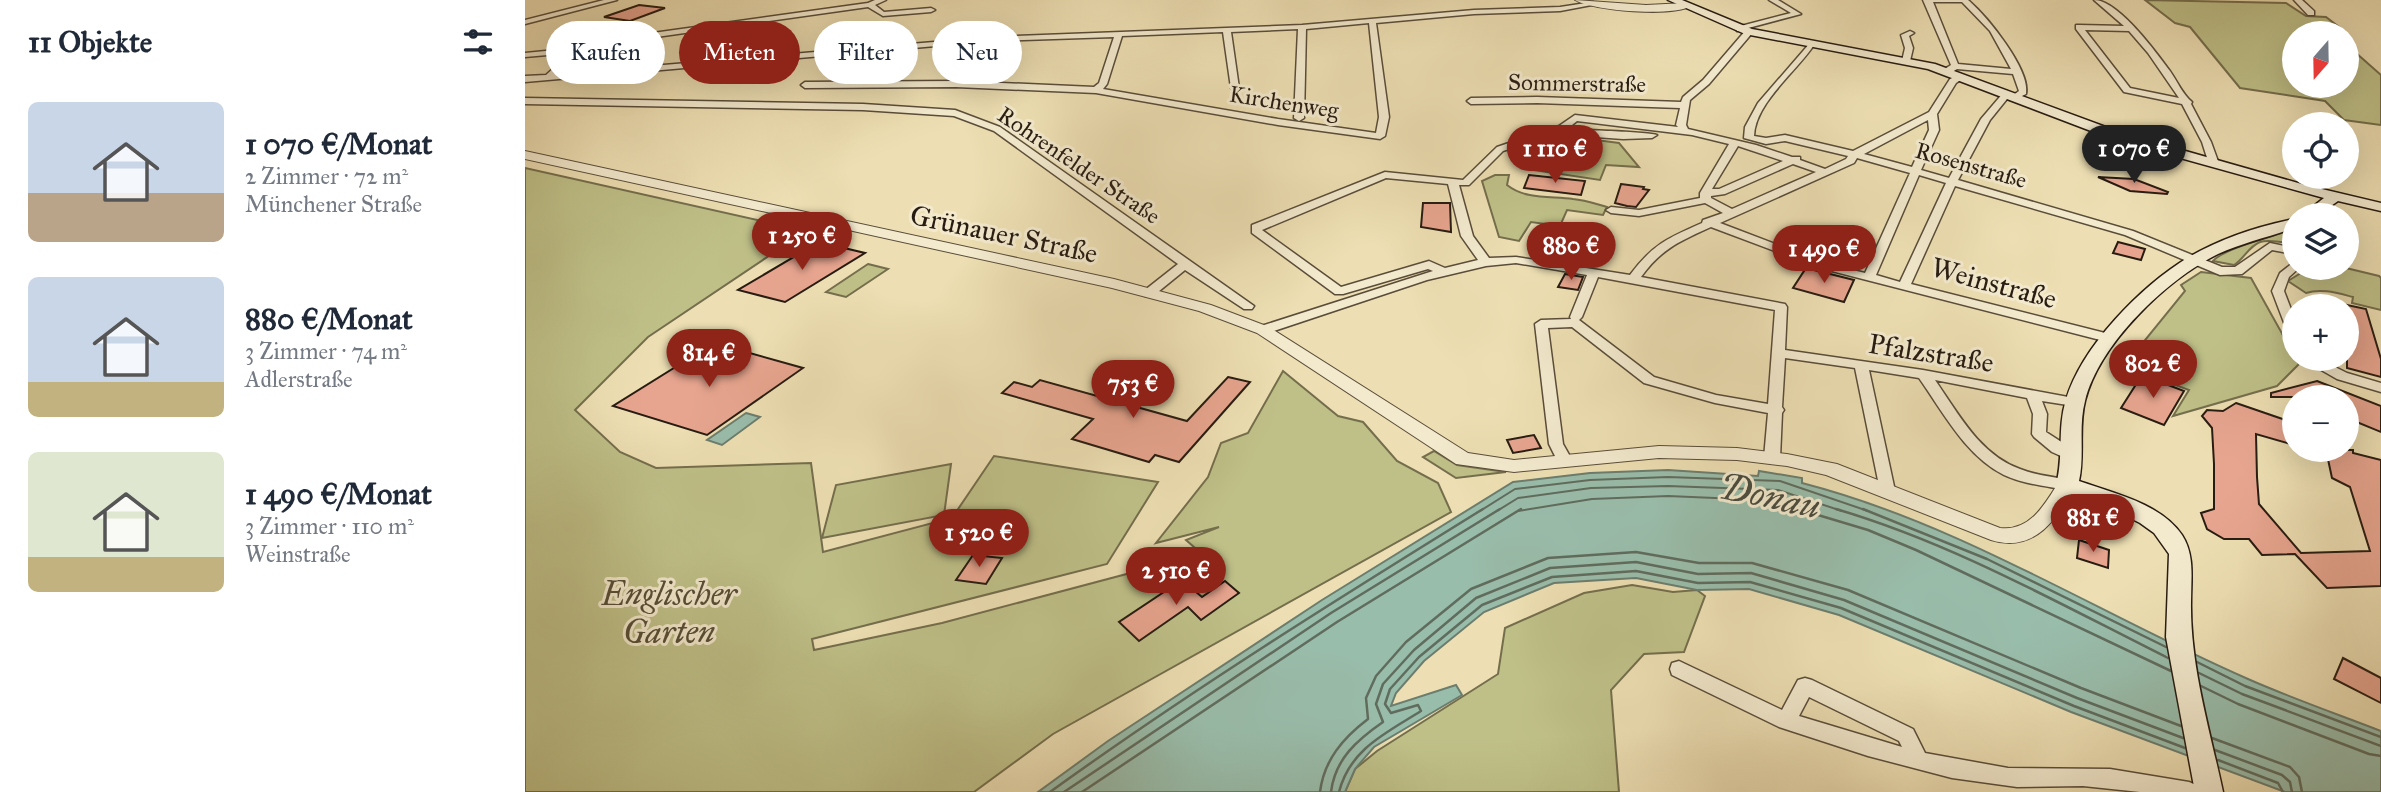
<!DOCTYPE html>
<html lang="de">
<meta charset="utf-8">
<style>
body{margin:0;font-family:"IM FELL Great Primer",serif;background:#f2f2f3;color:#1f2937;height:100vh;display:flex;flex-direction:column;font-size:26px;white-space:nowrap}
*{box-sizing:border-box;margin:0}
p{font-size:23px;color:#747a83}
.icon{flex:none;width:38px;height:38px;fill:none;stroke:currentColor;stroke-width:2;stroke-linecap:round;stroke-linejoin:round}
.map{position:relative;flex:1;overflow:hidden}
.drawer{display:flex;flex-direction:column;background:#fff;width:525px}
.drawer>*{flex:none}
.banner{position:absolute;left:21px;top:21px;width:665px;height:63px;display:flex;gap:14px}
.needle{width:46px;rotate:200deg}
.tools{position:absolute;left:1757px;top:21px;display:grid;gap:14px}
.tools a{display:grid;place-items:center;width:77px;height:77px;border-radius:50%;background:#fff;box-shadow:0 7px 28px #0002;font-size:35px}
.price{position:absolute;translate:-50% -60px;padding:0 16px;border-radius:24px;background:#8f2418;color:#fff;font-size:23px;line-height:46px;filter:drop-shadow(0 2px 4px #0008)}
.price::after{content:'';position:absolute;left:50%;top:42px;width:21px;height:16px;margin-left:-10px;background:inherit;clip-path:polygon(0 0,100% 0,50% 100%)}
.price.current{background:#222;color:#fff}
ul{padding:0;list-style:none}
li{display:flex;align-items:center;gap:21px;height:175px;padding:0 28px}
li span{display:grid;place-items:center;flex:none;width:196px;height:140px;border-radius:10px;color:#555}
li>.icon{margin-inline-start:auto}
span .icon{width:84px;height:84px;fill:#fffc;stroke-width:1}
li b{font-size:30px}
h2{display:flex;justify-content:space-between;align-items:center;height:84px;padding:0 28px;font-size:30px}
.chip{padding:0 24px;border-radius:32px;background:#fff;box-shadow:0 7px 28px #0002;font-size:24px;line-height:63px}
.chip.current{background:#8f2418;color:#fff}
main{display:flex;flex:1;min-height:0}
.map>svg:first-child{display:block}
.green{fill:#bfc088;stroke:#746e4d;stroke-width:2}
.water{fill:#99bdab;stroke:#6c7d6e;stroke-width:2}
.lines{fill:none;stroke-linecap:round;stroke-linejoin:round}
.shore-far1{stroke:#606c5e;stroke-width:2}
.shore{stroke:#606c5e;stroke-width:2.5}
.building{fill:#e7a58f;stroke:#281c12;stroke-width:2}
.minor-casing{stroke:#594d3a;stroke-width:3}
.tertiary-casing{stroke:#594d3a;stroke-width:2}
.secondary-casing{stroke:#281c12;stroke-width:3}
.minor{fill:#f3eace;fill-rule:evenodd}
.tertiary{fill:#f3eace;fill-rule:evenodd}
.secondary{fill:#f3eace;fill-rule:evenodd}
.labels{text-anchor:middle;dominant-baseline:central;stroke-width:6;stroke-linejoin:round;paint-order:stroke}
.far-street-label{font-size:23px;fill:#281c12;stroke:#f3eace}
.street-label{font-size:28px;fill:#281c12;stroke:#f3eace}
.near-park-label{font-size:33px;font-style:italic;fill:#554d35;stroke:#f3eace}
.near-water-label{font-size:37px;font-style:italic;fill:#4a4c40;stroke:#f3eace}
</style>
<main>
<section class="drawer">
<h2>11 Objekte<svg class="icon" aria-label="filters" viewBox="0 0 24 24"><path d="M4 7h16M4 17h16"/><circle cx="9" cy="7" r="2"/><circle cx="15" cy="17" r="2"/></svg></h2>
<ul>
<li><span style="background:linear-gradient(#c9d6e8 65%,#b9a48a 0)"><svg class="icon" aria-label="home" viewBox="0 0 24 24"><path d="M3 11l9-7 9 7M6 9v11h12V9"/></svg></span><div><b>1 070 €/Monat</b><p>2 Zimmer · 72 m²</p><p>Münchener Straße</p></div></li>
<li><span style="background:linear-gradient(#c9d6e8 75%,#c2b280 0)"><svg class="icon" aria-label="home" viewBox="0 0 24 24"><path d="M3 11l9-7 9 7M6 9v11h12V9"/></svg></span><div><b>880 €/Monat</b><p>3 Zimmer · 74 m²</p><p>Adlerstraße</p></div></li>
<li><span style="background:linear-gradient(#dfe7d0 75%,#c2b280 0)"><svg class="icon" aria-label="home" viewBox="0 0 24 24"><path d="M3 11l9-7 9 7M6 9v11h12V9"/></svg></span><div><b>1 490 €/Monat</b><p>3 Zimmer · 110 m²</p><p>Weinstraße</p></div></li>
</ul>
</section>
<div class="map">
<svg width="1856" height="792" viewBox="0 0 1856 792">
<rect width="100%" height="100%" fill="#eddfb3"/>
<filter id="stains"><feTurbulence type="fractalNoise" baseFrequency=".00286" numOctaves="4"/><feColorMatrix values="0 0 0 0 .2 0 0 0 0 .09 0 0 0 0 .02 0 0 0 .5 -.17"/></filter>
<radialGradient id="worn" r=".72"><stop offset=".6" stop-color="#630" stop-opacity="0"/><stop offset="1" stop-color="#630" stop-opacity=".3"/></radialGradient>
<g class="green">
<path d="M1620,0L1761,3L1781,16L1801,17L1818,30H1805L1808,33H1769V86H1822V45L1856,75V125L1819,120L1800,101L1715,88L1665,27L1650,23Z"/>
<path d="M1071,140L1094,143L1114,167L1081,165L1075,180L995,168Z"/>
<path d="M0,168L281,231L123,337L50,410L95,452L131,468L286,463L298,552L427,518L469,456L633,482L582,564L287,639L289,650L417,623L677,554L661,540L694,527L631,543L683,477L696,443L723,433L758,371L813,416L838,422L872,461L913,483L926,512L528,734L449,792H0Z"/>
<path d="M970,175H984L982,185C1001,200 1026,196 1048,199C1060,200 1071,204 1082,207L1078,215L1042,210L1035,226L1006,222L994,241L974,237L957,181Z"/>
<path d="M1769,229V239C1760,246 1747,238 1735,242C1723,247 1719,259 1709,265L1688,261C1699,248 1750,236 1769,229Z"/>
<path d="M343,264L363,269L321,297L301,292Z"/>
<path d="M1784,268H1821L1854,276L1856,278V310L1827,303L1828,297C1812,293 1796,288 1781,293L1763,281Z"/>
<path d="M1676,272L1726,278L1774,364L1752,386L1648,416L1664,390L1599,366L1660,291L1656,285Z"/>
<path d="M909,451L932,465L981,472L931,478L898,457Z"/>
<path d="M426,464L419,515L297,538L311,485Z"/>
<path d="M1107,585L1148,592L1172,590L1180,596L1159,652L1119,654L1086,690L1094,792H820L830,769L852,751L973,674L980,628L1059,593Z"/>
</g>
<g class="water">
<path d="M221,413L235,417L197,445L182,440Z"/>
<path d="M1143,470L1233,476L1234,471L1277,478V483C1436,524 1574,614 1723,679C1766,698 1812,714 1856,731V792H1760L1546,712L1314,615L1224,589L1172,590L1111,578L1029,583L959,612L899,661L871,693L866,706L931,685L937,695L849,747L830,769L820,792H513L583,741L797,600L988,482L1065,473Z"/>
</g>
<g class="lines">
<g class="shore-far1">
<path d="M955,511L990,489L1065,480L1143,477L1255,481L1343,511"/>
<path d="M972,511L993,498L1066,488L1143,486L1253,490L1317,511"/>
<path d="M993,511L1067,499L1143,496L1258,501L1277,511"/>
</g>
<g class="shore">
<path d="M1273,509L1343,530L1391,550L1646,671"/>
<path d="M1311,509C1427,543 1535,604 1643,658"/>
<path d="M1338,509L1462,559L1641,647"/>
<path d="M1672,662L1720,686L1856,737"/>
<path d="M1674,673L1717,694L1856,746"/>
<path d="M1676,686L1713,704L1844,754L1856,756"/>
<path d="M1687,738L1765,767L1774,777L1777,792"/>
<path d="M1690,750L1757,775L1765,782L1767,792"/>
<path d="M1693,760L1753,783L1758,792"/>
<path d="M525,792C665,691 811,600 958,509"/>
<path d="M539,792L806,613L975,509"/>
<path d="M557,792L812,622L996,509"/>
<path d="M795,792C799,760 818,738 843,719L841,698L851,676L881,642L946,589L1023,558L1111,552L1174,563H1227L1323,590L1556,688L1656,726"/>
<path d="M806,792C810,759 832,740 858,722L851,704L858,684L889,650L951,598L1025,568L1111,562L1173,574L1226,573L1319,600L1552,698L1658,738"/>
<path d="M814,792C825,749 861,733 896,711L893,705L866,713L860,704L865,689L894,657L957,605L1027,577L1111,571L1173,583L1225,582L1316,608L1549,706L1660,748"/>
</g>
</g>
<g class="building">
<path d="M114,5L140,8L105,21L79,17Z"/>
<path d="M1004,175L1060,181L1056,195L999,188Z"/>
<path d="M1573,177L1609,179L1643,192L1642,194L1605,191Z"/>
<path d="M1096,184L1119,187L1118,189L1124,190L1111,207L1102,206L1090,203Z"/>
<path d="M898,203H925L926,232L896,227Z"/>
<path d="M294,242L340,253L260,302L213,290Z"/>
<path d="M1593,242L1620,249L1616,260L1588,253Z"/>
<path d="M1281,268L1329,280L1319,302L1268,288Z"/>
<path d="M1040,274L1058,277L1053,290L1033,287Z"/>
<path d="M1822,305L1841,309L1856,359V377L1822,368Z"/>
<path d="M189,343L278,368L182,435L88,406Z"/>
<path d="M1617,375L1659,391L1639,425L1596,408Z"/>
<path d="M703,377L725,382L654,462L630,455L624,462L547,439L568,419L477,393L489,382L507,387L515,380L662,421Z"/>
<path d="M1792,381L1856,406V432L1822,418V397H1746V393Z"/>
<path d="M1711,403L1769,423V445L1731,434L1732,477L1734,504L1776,553L1845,551L1825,487L1807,478L1801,450H1828V453L1856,460V586L1802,588L1770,554L1737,555L1724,539H1699L1682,529L1676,513L1689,509V464L1687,428L1677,416L1682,410L1698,411Z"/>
<path d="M1009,435L1016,448L988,453L982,440Z"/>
<path d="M1554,540L1584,550L1583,568L1552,558Z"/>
<path d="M448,555L477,558L461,584L431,580Z"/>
<path d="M657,580L677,597L700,581L714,593L676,620L663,607L614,641L594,622Z"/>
<path d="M1818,658L1856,678V703L1809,679Z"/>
</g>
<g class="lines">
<defs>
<g id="minor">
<path d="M79,0H92L0,24V20Z"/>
<path d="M350,0H361L350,5L359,12L406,8L410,10L406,12L358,16L343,7L61,47L32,74L468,37L777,25L949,10L1035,7L1068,2L1072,4L1035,11L949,14L851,23L864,117L860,136L855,139L753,125L571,93L431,87L280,88L276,85L280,82L431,81L569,87L574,83L589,37L468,41L0,82V76L21,75L45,53L0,57V53L51,48L55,44L54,28L58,26L62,28L63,42L343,3ZM844,23L854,117L851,133L753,119L578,89L582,84L597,36L698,32L706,88L710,91L714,88L706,32L773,29L769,118L774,121L779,118L781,29Z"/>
<path d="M1244,0H1253L1276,14L1212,31V27L1266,13Z"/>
<path d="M1398,0H1443C1462,16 1506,70 1501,94L1491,99L1487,96L1494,91L1488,74L1432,69L1424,74H1418V70L1426,65ZM1408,2H1437L1465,31L1486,69L1433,64Z"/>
<path d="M1569,0C1593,0 1631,52 1645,71C1652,81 1658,95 1667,102L1666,104L1686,142L1694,164L1693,166L1684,164L1677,142L1657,104L1599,92L1551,29V25H1554L1599,26ZM1560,30L1604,31L1623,53L1654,98L1605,88Z"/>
<path d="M1769,0H1777L1789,11V15H1783Z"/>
<path d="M1221,30L1228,32L1184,84L1165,100L1161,125L1163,129L1231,145L1267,157H1275V160L1300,169L1321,159L1323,156L1260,141L1241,144L1219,138L1220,127L1233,103L1285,43L1289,45C1271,72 1230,103 1229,136L1241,138L1260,135L1328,151L1404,112L1425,79L1436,74L1440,77L1431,83L1412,114L1414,130L1396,170L1424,178L1456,119L1479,92L1482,91L1486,94L1465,120L1433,180L1608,231L1697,267H1710L1745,243L1769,248V254L1747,250L1717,274L1695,275L1600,235L1430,186L1386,284L1588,335L1590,338L1583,342L1295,268L1186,227C1155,241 1136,249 1116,277L1260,304L1262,307L1260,350L1398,370L1554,399L1556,402L1549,406L1517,401L1522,414L1521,432L1552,452L1555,456L1552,460L1547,461L1527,452L1509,437L1507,434L1508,414L1502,398L1410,380C1433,413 1455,455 1495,469C1512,476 1530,476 1547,481L1550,485L1547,489L1542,490C1521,486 1498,484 1479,475C1440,455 1418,412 1394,378L1344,370L1370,491L1368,495H1356L1330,368L1260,358L1257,407L1259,410L1257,413L1255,458L1252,462H1242L1239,458L1243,413L1190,403L1119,383L1047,327L1023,328L1038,444L1047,460L1044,464H1034L1024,444L1010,324L1016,320L1046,319L1045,317L1062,275L991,263L961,266L902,280L743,333L738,334L732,330L733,327L908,271L903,269L818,294H810L727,233V225L860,172L938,180L972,147L1034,126L1050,115L1153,127L1151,125L1155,108L1012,103L946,104L942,101L946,98L1012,97L1156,102L1158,97L1178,80ZM1403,120L1404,130L1387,167L1339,154ZM1052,121L1167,135L1204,144L1175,193V198L1114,210L1086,207L1081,210L1086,213L1114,216L1180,203L1198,213L1178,220L1177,223C1143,238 1128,244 1105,275L991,257L964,258L948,236L934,185H944L978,151L1029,134L1098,139L1127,138L1132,135C1126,132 1055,130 1042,129ZM1213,146L1258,161L1194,189H1187ZM1332,158L1385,173L1340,273L1303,264L1195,223L1329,163ZM1268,164L1291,172L1207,209L1186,198V196L1200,194ZM1394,175L1421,183L1375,282L1351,275ZM861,178L923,184L936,236L953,260L920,268L904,261L816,287L737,230ZM1073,277L1250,310L1243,404L1191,395L1129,377L1054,320L1057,317Z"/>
<path d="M1385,31L1389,33L1384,36L1388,48L1385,61L1381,63L1377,61L1380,48L1376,35Z"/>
<path d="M0,98L338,104L430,110L475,127L729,306L727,309H719L660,270L628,296H620L618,293L620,290L653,264L469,131L429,116L338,110L0,104Z"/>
<path d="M1769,262V268H1774L1764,277L1759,291L1769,317V337L1763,333L1747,291L1755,273Z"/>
<path d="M1777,359H1794L1822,373L1856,383V392L1812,379Z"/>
<path d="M1154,661L1257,710L1273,680L1280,678L1287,680L1388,729L1400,753L1483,768L1585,769L1664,782L1671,785L1674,792H1615L1558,786L1492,787L1427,778L1343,756L1254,727L1147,675L1145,669L1147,663ZM1284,697L1374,741L1377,747L1274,716Z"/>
</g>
<g id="tertiary">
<path d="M1050,0L1121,5L1161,3L1166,6C1147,17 1068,11 1050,0Z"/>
<path d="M0,151L589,279L686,305L744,327L943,453L989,460L1134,446L1212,448L1262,454L1312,464L1475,528C1506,532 1521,502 1535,480H1549L1552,485C1532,518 1510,554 1466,540L1301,475L1262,466L1212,460L1134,458L989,472L931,464L732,333L674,311L587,288L0,159Z"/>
</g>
<g id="secondary">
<path d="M1143,0H1157L1227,29L1410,64L1597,133L1780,185L1856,203V211L1813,201L1793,215H1777L1799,198L1587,139L1403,69L1220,34Z"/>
<path d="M1769,219V228C1744,237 1718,243 1693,254C1641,280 1574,344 1560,401C1553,427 1560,455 1554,481C1588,493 1635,503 1657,535C1670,555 1666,579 1666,602C1665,666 1685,730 1698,792H1670L1641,637L1644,554L1629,533L1615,523L1583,507L1534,490L1531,485C1539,457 1532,428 1541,400C1557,346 1616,286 1664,257C1695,239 1734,226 1769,219Z"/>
</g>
</defs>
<use href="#minor" class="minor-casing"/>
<use href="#tertiary" class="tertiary-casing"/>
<use href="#secondary" class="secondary-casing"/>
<use href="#minor" class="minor"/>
<use href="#tertiary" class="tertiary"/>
<use href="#secondary" class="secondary"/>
</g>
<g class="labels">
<g class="far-street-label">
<text transform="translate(1052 83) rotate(1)">Sommerstraße</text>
<text transform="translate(759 102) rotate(9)">Kirchenweg</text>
<text transform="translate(554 165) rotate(34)">Rohrenfelder Straße</text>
<text transform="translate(1446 165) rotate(16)">Rosenstraße</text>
</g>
<g class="street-label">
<text transform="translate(479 234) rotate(12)">Grünauer Straße</text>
<text transform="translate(1469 283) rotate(15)">Weinstraße</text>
<text transform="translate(1406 353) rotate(9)">Pfalzstraße</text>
</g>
<g class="near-park-label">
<text x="144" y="594">Englischer<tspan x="144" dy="38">Garten</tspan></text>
</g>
<g class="near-water-label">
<text transform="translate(1245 496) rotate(12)">Donau</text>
</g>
</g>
<rect width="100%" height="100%" filter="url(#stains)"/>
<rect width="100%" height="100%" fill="url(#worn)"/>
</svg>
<div class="tools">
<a><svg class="needle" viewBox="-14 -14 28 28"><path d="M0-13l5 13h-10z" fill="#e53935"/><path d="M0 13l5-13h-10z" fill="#747a83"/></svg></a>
<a><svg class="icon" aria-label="locate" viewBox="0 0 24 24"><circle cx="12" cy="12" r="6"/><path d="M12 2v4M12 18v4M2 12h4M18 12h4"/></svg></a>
<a><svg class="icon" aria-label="layers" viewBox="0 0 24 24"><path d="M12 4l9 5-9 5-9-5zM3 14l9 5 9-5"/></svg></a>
<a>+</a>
<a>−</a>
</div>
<b class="price" style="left:1030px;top:185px">1 110 €</b>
<b class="price current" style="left:1609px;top:185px">1 070 €</b>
<b class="price" style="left:277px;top:272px">1 250 €</b>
<b class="price" style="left:1046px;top:282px">880 €</b>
<b class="price" style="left:1299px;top:285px">1 490 €</b>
<b class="price" style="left:184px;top:389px">814 €</b>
<b class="price" style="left:1628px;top:400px">802 €</b>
<b class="price" style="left:608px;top:420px">753 €</b>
<b class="price" style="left:1568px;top:554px">881 €</b>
<b class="price" style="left:454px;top:569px">1 520 €</b>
<b class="price" style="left:651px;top:607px">2 510 €</b>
<div class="banner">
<a class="chip">Kaufen</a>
<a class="chip current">Mieten</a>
<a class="chip">Filter</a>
<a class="chip">Neu</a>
</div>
</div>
</main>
